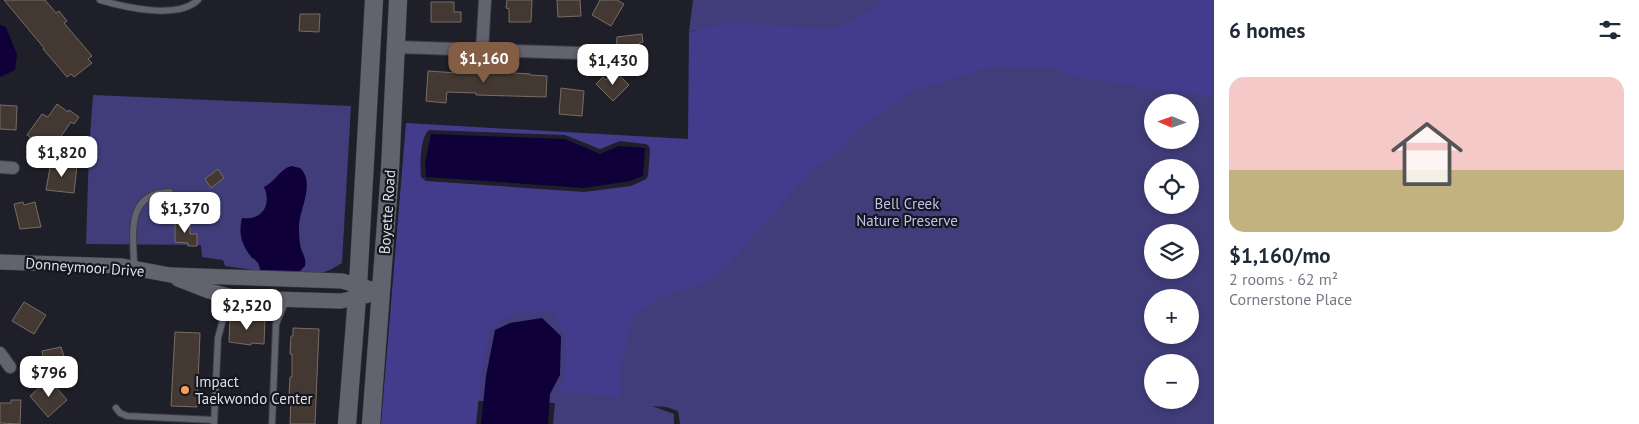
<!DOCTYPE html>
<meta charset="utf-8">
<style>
body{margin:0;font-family:"PT Sans",sans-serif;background:#f2f2f3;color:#1f2937;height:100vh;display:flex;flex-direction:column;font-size:19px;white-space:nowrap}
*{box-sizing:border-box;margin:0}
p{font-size:16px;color:#747a83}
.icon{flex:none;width:28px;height:28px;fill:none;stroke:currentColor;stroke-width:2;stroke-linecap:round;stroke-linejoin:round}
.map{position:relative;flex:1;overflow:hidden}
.sheet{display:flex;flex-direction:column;background:#fff;width:425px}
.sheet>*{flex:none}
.needle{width:32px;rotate:272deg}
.tools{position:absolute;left:1144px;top:94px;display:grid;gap:10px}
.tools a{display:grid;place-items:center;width:55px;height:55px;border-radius:50%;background:#fff;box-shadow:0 2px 8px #0003;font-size:25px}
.price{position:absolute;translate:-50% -42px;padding:0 11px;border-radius:10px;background:#fff;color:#222;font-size:16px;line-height:32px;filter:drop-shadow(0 1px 2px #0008)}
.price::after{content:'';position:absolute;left:50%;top:30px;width:15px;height:11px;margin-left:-8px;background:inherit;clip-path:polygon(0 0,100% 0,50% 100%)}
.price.selected{background:#835d44;color:#fff}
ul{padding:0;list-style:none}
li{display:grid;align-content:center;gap:10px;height:265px;padding:0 15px}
li span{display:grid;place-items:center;height:155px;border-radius:15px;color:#555}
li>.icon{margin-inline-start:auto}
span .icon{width:90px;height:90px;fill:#fffc;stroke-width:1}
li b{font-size:21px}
h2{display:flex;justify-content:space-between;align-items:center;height:60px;padding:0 15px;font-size:21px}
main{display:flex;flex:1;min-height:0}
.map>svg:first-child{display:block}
.green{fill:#403d7a;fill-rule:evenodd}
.forest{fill:#433c8d;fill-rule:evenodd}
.water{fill:#0f003a}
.building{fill:#433932;stroke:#786c65}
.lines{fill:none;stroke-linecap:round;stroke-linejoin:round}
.service-casing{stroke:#3c3c45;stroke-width:8}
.minor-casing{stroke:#3c3c45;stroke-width:14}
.tertiary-casing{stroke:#3c3c45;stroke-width:16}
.secondary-casing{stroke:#3c3c45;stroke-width:19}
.service{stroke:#62636f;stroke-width:6}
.minor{stroke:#62636f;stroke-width:12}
.tertiary{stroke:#62636f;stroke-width:15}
.secondary{stroke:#62636f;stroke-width:18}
.poi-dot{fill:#fd9d55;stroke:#16161f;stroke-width:2}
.labels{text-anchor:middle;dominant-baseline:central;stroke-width:4.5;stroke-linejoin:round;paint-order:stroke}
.park-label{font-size:15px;fill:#bfc1ee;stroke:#16161f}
.street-label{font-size:15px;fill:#dfdfe6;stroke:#16161f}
.poi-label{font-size:15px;fill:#dfdfe6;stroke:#16161f;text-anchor:start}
</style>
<main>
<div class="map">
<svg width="1214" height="424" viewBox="0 0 1214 424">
<rect width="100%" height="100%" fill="#1f1f29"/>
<g class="green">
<path d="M693,0H1214V424H680L678,411L666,407L652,406L674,414V424H553L555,403L414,399L412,196L691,206L696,30L689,32ZM1152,102H1190V140H1152ZM1152,168H1190V205H1152ZM1152,232H1190V270H1152ZM1152,298H1190V335H1152ZM1152,362H1190V400H1152Z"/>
<path d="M93,95L351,106L342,263L332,269L319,274L259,271L225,266L223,260L202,257L201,245L86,244L89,150Z"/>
</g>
<path class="forest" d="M887,0H1214V95L1209,96L1074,77L1053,67L1007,68L994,66L909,92L857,130L841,149L811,171L729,263L702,286L698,285L655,300L634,315L620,367L621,393L619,398L558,390L565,375L566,337L554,312L518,311L492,326L490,329L481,376L476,424H381L406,123L688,139L689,32L731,23L837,29ZM429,130L565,135L600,149L620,141L645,144L648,145L650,149L648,176L646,179L631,186L584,192L426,181L421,177C420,166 420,137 429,130Z"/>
<g class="water">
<path d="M0,25L6,27L17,55L15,70L0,77Z"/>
<path d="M431,134L565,139L600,154L619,146L645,148L643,176L630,181L584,188L426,177L425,163Z"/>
<path d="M291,166L300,168C315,182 301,206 299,224C299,231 299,238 300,244C301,252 307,258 305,266L300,271L260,270C260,265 256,259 252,258C242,245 238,235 242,218C262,221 272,205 264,187C275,182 279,170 291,166Z"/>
<path d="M542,318L561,336L560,375L550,394L548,424H481L486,376L495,330L510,323Z"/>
</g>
<g class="building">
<path d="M4,0H45L56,13L59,11L67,21L64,23L92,56L88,59L92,63L74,77L71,74L67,77L43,49L44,48Z"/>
<path d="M507,0H532L531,22H509V9L506,8Z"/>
<path d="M557,0H580L581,16L558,17Z"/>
<path d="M600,0H617L624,4L611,26L592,15Z"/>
<path d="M431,2H454V12H461V22H431Z"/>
<path d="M300,14H320L319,32L299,31Z"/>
<path d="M642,34L643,42L639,43L640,53L616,56L617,37Z"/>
<path d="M458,70H468V72L491,73V71H514V73L530,74V75L547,76L546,97L476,95V93L447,92L446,103L426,101L428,71L458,73Z"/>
<path d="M615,71L629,85L613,101L596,84L603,77L606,80Z"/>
<path d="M561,88L584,91L582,116L559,114Z"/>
<path d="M57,104L68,112L69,110L79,117L74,124L71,122L50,152L27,135L42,114L48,117Z"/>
<path d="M0,105L17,106L16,130L0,129Z"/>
<path d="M51,162L77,165L74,193L46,190Z"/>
<path d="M218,169L224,178L211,188L205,179Z"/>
<path d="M23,202L24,205L35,202L41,227L20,229L14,204Z"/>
<path d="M175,222H190V234H197V246H188V243L175,242Z"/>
<path d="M24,302L46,315L34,334L12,321Z"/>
<path d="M230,317L265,318L264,344L251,343V345L229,342Z"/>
<path d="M293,328L319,329L315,424H290L291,395H289L290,377H292V354H290L291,336H293Z"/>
<path d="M175,332L200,333L197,407L171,406Z"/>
<path d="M61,347L67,366L50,369L48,361L44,362L42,351Z"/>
<path d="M49,379L67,400L48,417L30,396Z"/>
<path d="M11,400H21L20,424L0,423V403H11Z"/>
</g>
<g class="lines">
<defs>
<g id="service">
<path d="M100,0C124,7 178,20 198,0"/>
<path d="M134,268C134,236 124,193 170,192"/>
<path d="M116,408L120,413L127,416L214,420"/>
<path d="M214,424L218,338L229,297"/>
<path d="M272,424L276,324L286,300"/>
</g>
<g id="minor">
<path d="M396,47L580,53"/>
<path d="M482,51L485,0"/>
<path d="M0,167L13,168"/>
<path d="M0,353L10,367"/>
</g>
<g id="tertiary">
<path d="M0,262L122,266L170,275L342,281L382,292"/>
<path d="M178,279L209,291L237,298L341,301L369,295"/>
</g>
<g id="secondary">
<path d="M347,424L358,285L374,0"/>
<path d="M371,424L390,170L398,0"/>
</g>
</defs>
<use href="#service" class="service-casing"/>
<use href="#minor" class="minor-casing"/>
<use href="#tertiary" class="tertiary-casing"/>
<use href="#secondary" class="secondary-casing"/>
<use href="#service" class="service"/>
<use href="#minor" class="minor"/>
<use href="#tertiary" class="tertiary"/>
<use href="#secondary" class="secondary"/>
</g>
<circle class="poi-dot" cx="185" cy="390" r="5"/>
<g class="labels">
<g class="park-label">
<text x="907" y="203">Bell Creek<tspan x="907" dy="17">Nature Preserve</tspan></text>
</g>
<g class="street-label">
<text transform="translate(387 212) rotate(-86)">Boyette Road</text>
<text transform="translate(85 267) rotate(4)">Donneymoor Drive</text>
</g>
<g class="poi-label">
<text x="195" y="381">Impact<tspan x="195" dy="17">Taekwondo Center</tspan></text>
</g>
</g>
</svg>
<div class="tools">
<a><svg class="needle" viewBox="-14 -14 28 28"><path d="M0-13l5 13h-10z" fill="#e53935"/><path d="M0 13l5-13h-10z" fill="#747a83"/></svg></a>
<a><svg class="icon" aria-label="locate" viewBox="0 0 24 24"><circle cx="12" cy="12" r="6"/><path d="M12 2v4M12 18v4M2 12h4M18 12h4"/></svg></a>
<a><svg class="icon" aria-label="layers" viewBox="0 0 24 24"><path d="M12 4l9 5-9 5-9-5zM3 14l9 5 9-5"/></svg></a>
<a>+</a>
<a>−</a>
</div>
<b class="price selected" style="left:484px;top:84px">$1,160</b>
<b class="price" style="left:613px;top:86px">$1,430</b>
<b class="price" style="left:62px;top:178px">$1,820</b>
<b class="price" style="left:185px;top:234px">$1,370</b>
<b class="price" style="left:247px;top:331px">$2,520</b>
<b class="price" style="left:49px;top:398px">$796</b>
</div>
<section class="sheet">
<h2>6 homes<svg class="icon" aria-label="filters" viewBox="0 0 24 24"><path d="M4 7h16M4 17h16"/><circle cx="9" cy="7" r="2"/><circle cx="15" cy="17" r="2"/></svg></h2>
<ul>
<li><span style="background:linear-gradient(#f6c9c9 60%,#c2b280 0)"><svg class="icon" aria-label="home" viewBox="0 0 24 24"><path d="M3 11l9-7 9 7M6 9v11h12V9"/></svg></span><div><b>$1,160/mo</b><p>2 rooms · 62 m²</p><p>Cornerstone Place</p></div></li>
</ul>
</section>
</main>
